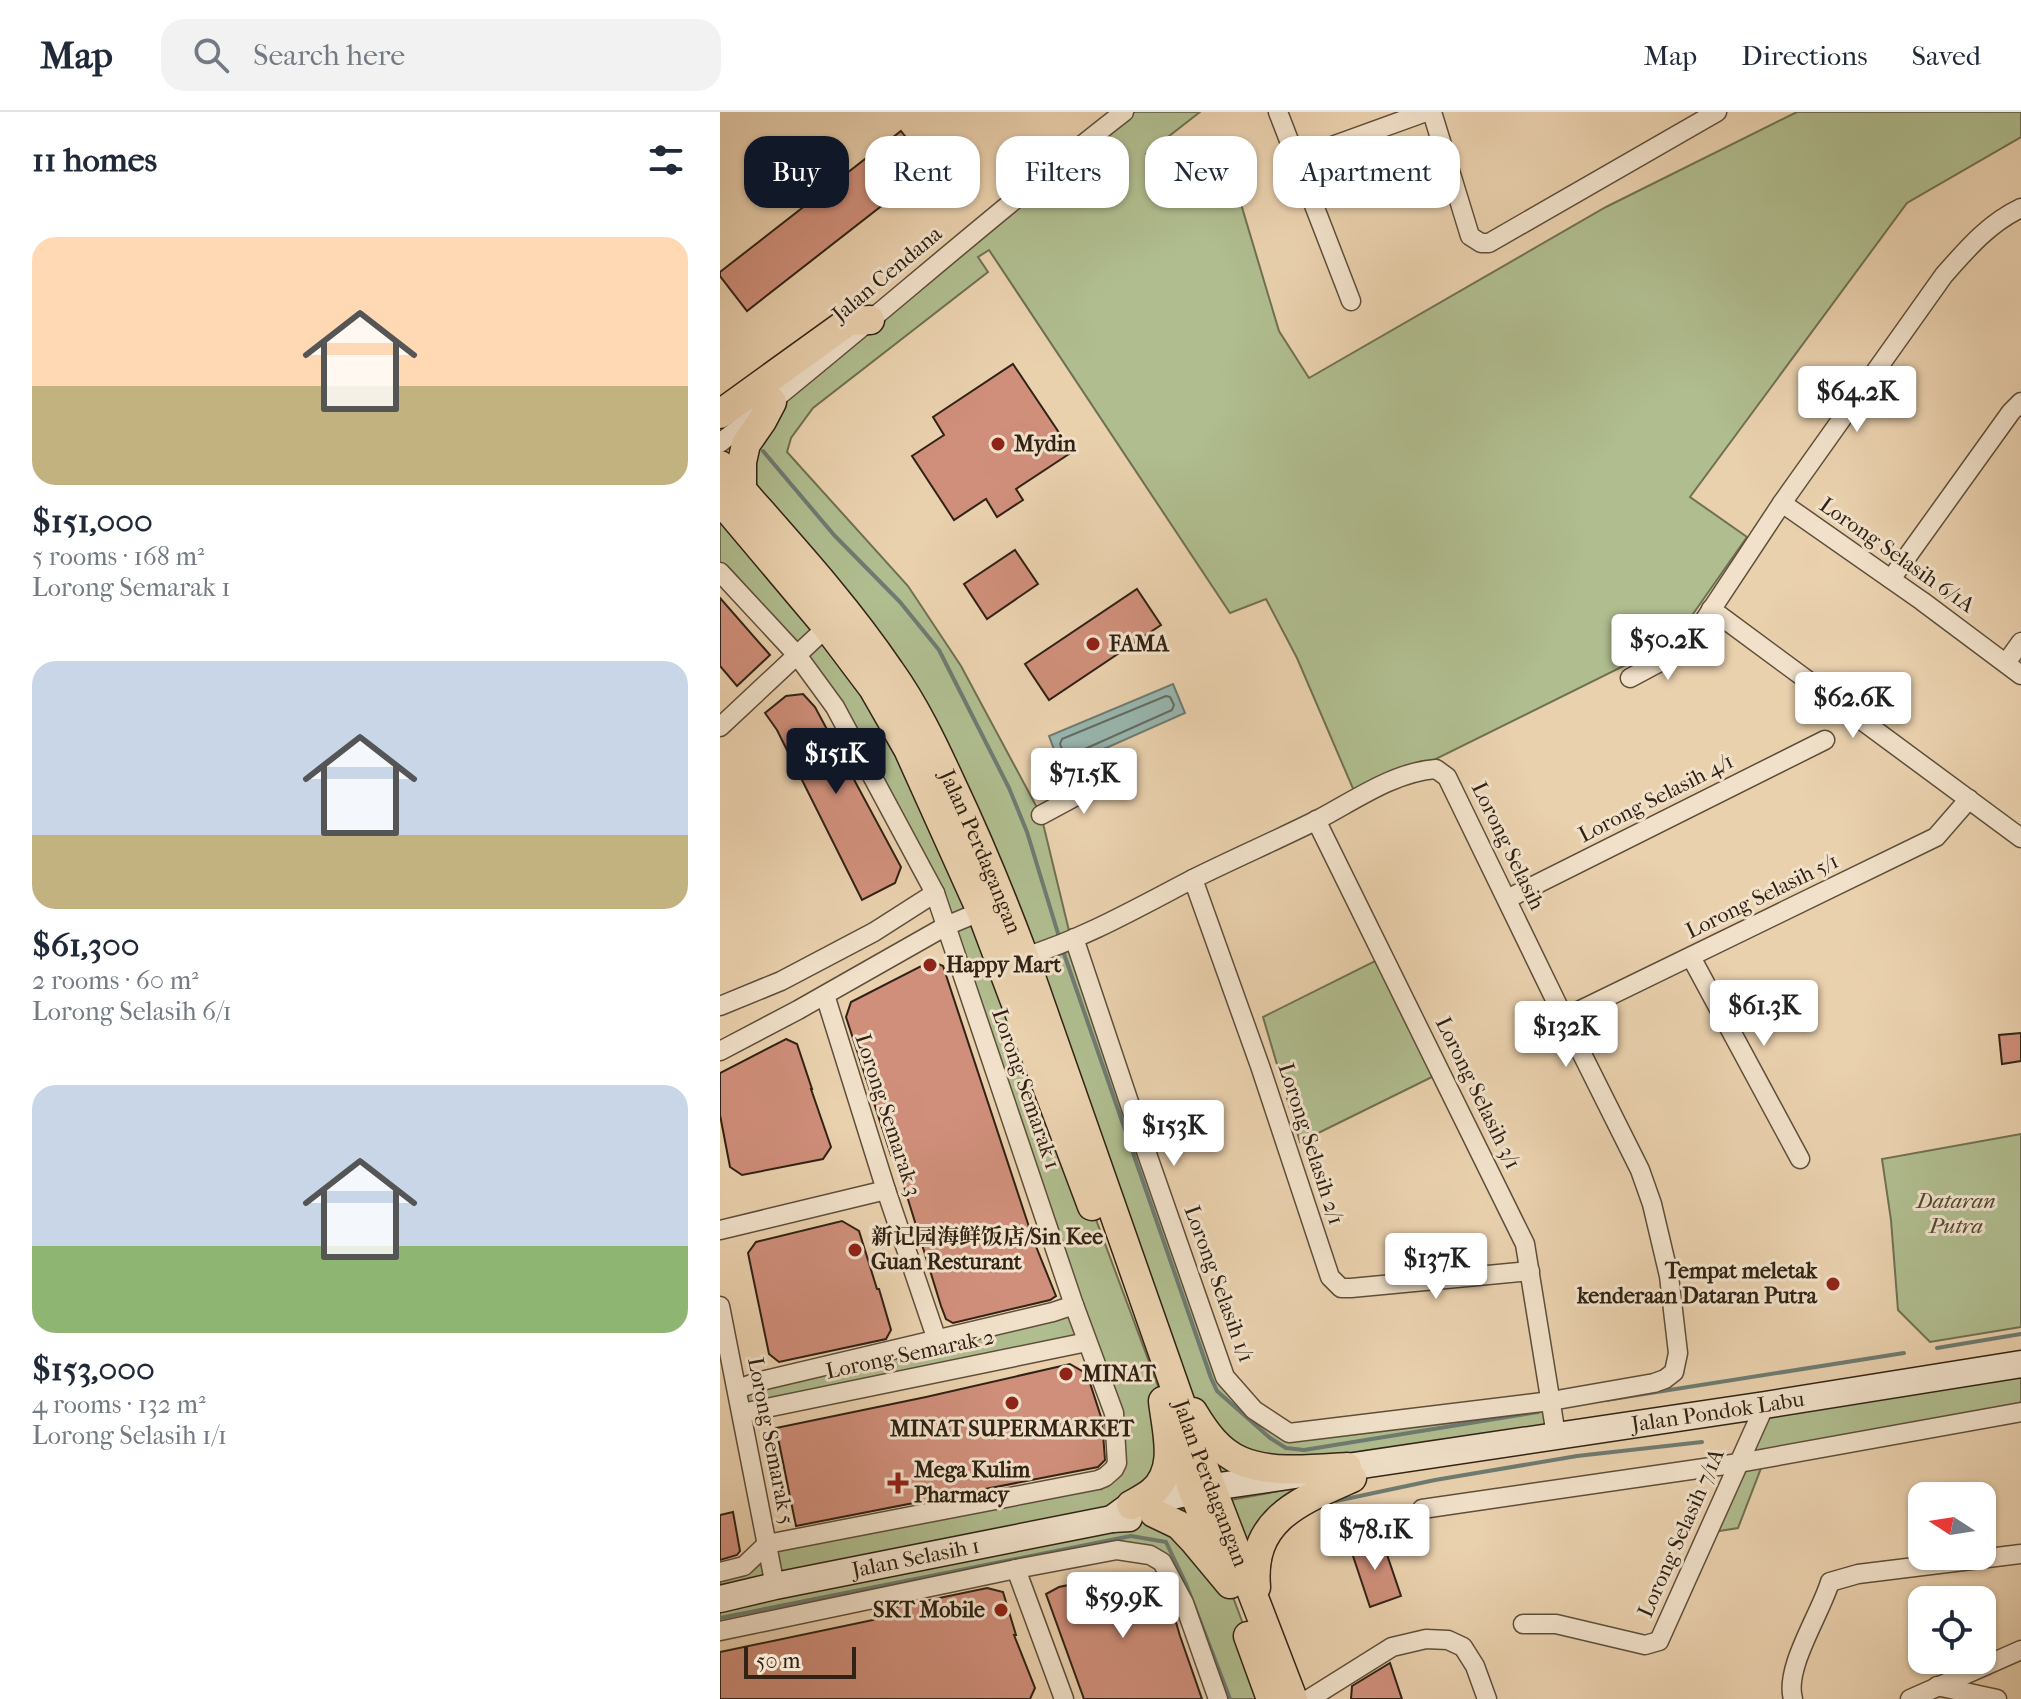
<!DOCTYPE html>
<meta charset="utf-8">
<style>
body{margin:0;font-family:"IM FELL French Canon","Noto Serif SC",serif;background:#f2f2f3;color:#1f2937;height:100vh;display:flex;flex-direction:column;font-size:30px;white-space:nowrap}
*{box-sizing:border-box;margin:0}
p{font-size:26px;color:#747a83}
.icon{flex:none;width:44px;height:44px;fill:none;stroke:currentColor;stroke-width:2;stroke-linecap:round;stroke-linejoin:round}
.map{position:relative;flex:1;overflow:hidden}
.details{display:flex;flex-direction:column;background:#fff;width:720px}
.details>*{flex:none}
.top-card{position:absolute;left:24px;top:24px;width:760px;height:72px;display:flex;gap:16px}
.needle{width:52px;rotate:282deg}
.fabs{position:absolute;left:1188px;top:1370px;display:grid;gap:16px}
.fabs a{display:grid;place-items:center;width:88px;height:88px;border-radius:16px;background:#fff;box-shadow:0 2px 6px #0004;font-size:40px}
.scale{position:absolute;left:24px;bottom:20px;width:112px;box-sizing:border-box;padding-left:8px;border:4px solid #302214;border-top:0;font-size:22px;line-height:28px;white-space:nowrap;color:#302214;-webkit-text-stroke:6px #f1e1ca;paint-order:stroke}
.price{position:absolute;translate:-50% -68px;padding:0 18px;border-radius:8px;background:#fff;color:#222;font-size:26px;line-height:52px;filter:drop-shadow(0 2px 4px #0008)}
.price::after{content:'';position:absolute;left:50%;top:48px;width:24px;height:18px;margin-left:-12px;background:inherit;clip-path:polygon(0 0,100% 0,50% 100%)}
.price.selected{background:#111827;color:#fff}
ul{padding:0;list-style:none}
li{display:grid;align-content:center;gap:16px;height:424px;padding:0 32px}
li span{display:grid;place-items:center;height:248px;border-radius:24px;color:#555}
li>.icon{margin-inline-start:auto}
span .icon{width:144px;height:144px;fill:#fffc;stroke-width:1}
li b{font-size:34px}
h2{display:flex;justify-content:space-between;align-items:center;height:96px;padding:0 32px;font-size:34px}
.chip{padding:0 28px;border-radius:24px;background:#fff;box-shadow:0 2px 6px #0004;font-size:28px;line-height:72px}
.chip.selected{background:#111827;color:#fff}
header{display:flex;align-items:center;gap:48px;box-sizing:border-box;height:112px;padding:0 40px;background:#fff;border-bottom:2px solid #e0e1e3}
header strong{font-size:38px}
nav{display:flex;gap:44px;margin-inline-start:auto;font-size:28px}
.search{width:560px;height:72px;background:#f2f2f3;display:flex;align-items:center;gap:20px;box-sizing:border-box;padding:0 28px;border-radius:24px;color:#747a83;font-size:30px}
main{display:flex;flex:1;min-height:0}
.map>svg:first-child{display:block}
.green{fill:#b0bd8f;stroke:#707052;stroke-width:2}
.water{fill:#98b6af;stroke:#6e7b71;stroke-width:2}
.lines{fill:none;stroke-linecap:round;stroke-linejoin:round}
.shore{stroke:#646c62;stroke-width:2}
.stream{stroke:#6e7b71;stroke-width:4}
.building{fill:#d08f7b;stroke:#302214;stroke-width:2}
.street-casing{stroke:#5e4e3a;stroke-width:21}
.secondary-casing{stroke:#302214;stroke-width:29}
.primary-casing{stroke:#302214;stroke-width:31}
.street{stroke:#f1e1ca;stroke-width:18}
.secondary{stroke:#f1e1ca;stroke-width:26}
.primary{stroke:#ead1ae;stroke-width:28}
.poi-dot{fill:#8f2418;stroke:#f1e1ca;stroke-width:3}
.labels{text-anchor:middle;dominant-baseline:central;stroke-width:6;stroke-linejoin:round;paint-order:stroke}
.street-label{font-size:22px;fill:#302214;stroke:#f1e1ca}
.poi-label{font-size:22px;font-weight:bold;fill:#302214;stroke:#f1e1ca;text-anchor:start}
.park-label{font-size:22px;font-style:italic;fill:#504933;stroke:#f1e1ca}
</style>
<header>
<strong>Map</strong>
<div class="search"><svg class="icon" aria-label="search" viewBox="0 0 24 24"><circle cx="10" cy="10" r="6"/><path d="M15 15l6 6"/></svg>Search here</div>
<nav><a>Map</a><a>Directions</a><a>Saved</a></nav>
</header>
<main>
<section class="details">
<h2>11 homes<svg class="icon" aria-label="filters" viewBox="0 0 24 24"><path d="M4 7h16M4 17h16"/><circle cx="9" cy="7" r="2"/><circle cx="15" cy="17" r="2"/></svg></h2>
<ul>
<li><span style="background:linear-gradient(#ffd9b3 60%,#c2b280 0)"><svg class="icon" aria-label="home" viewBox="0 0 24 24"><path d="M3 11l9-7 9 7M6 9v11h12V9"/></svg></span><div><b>$151,000</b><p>5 rooms · 168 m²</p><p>Lorong Semarak 1</p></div></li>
<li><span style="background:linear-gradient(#c9d6e8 70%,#c2b280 0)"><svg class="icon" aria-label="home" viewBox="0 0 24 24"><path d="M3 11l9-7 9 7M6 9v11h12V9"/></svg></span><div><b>$61,300</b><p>2 rooms · 60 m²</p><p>Lorong Selasih 6/1</p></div></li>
<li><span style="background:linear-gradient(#c9d6e8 65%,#8fb573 0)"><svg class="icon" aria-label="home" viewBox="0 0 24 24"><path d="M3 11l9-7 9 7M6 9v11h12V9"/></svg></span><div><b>$153,000</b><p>4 rooms · 132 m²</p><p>Lorong Selasih 1/1</p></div></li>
</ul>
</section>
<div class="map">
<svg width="1301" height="1587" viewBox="0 0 1301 1587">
<rect width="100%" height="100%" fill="#ead1ae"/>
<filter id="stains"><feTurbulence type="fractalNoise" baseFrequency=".0025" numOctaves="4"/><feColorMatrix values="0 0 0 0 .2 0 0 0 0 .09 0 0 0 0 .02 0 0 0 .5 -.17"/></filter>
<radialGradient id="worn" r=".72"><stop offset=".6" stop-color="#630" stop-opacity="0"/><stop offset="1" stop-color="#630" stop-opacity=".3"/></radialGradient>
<g class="green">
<path d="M404,0H480L426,42L461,87L509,52L559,219L589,266L886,95L1077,0H1301V25L1187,91L970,385L1027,425L954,529L637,686L577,546L546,487L510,501L269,138L258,145L268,160L93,296L71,326L67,340L188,474L241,554L321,703L351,827L505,1265L569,1321L831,1289L836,1323L493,1375L304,845L22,378L42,309Z"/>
<path d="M0,388L107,515L261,799L441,1282L434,1401L479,1394L551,1587H498L442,1451L410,1439L0,1519V1460L47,1432L378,1368L397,1351L367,1230L22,1301L17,1277L353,1193L215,781L115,595L0,460Z"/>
<path d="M657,848L714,964L580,1030L543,905Z"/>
<path d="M1301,1022V1215L1210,1230L1178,1198L1171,1108L1162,1047Z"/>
<path d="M1301,1252V1300L1045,1346L1018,1416L987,1421L1045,1293Z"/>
<path d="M632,1366L590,1384L534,1452L499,1390Z"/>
</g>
<path class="water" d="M453,572L465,601L341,656L329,624Z"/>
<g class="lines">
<path class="shore" d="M446,584L450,585L454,593L452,598L349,644L344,642L340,632L342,627Z"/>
<g class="stream">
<path d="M43,339L114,423L180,490L219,538L289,676L307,720L340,828"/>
<path d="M342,836L491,1266L497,1279L550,1326L566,1336L584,1338L818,1300"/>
<path d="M1217,1236L1301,1222"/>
<path d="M886,1288L1184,1241"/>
<path d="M616,1389L715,1368L857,1344L982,1330"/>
<path d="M0,1506L411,1424L446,1430L466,1472L510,1587"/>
</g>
</g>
<g class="building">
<path d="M181,19L210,56L27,199L0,164V160Z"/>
<path d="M293,252L352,340L296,377L303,388L277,405L266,387L234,408L192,344L224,323L213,305Z"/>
<path d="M295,438L318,472L267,507L244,472Z"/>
<path d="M417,477L441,513L329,588L305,552Z"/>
<path d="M0,486L50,543L17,574L0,554Z"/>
<path d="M83,582L95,595L181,755L175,771L142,788L57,618L45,601L66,584Z"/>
<path d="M211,849L223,854L313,1127L336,1184L330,1188L233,1211L226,1207L221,1194L182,1068L173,1042L171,1043L126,905L131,890Z"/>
<path d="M1301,921V949L1282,952L1279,923Z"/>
<path d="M66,927L77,932L92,977H91L111,1035L103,1047L22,1063L10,1055L0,1003V961Z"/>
<path d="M122,1109L139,1119L157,1177H159L171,1218L166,1227L59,1250L49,1242L28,1141L36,1130Z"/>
<path d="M350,1252L367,1262L382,1308L385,1348L378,1355L76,1414L56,1316L206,1285Z"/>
<path d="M13,1400L20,1439L17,1443L0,1448V1403Z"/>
<path d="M661,1425L681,1484L650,1495L630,1435Z"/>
<path d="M406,1461L424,1464L453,1500L460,1524L482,1587H364L326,1482L339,1475Z"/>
<path d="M267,1476L283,1480L296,1523H294L315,1576L310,1587H0V1540L153,1508L152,1500Z"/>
<path d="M670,1551L682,1587H631L632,1574Z"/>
</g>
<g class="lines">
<defs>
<g id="street">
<path d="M558,0L631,189"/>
<path d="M712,0L750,124L761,131H769L997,0"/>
<path d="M576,47L706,0"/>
<path d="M0,331C137,223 266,107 404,0"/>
<path d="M1062,391L1202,489L1301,563"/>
<path d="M0,460L77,543L115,595L215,781L354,1193L394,1301L397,1351L394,1357L385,1365L378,1368L47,1432L24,1454L0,1460"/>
<path d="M1171,467L1291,300L1301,290"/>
<path d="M991,497L1301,726"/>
<path d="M1286,551L1301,530"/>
<path d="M910,566L966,536L1062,391L1224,163C1247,137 1269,111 1301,96"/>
<path d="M0,615L107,515"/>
<path d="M321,703L386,668"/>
<path d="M596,708L805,1132L836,1323"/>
<path d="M473,767L540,954L610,1165L621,1176H631L810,1159"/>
<path d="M787,787L1105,628"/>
<path d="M304,845C363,827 417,796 471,768C513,747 557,728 599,707C635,688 674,660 716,657L727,665L844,906L920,1058L932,1092L949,1164L958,1241L954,1260L945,1267L934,1271L831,1289L569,1321L534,1298L505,1265L411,996L354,826"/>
<path d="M971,845L1080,1047"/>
<path d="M105,883L166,1078L217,1228"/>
<path d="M0,894L61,869L154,820L215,781"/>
<path d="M844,906L1216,725L1249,687"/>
<path d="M0,939L78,898L226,814L269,796"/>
<path d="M0,1118L166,1078"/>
<path d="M0,1194L55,1474"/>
<path d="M17,1277L41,1269L333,1200L354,1193"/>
<path d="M22,1301L367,1230"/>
<path d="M702,1397L1019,1351L1301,1300"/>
<path d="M296,1457L344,1587"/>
<path d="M803,1512H836L925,1533L939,1529L1045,1293"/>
<path d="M0,1519L296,1457L397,1438L430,1443L442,1450L464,1491L498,1587"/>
<path d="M1217,1574L1277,1587"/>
<path d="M589,1587L672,1535L706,1527L728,1528L743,1535L755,1554L767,1587"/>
<path d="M1073,1587C1064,1556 1100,1503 1110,1470L1138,1462L1301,1442"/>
<path d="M1190,1587L1301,1538"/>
</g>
<g id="secondary">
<path id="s1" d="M392,1407L411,1393L493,1375L1045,1293L1301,1252"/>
<path id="s2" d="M0,1487L55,1474L392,1407L409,1406"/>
</g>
<g id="primary">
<path d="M0,302L129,209L150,208"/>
<path id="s3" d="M0,353C58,420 120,485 170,559C195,594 213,632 231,671C258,728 282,786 304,845L476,1335L573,1587"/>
<path d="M22,378V350L26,332L42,309L52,290"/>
<path d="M0,388L107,515L153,576L188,637L261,799L372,1094"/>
<path d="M473,1300C485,1320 499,1340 521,1349C551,1362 595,1357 627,1355"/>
<path d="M459,1336L473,1379L493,1429"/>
<path d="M411,1393C418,1389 426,1385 432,1380C459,1358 446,1318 443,1289"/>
<path d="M434,1401L459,1413L475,1430L510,1472"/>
<path d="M536,1475C530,1407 580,1389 632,1366"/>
<path d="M528,1524L551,1587"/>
</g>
</defs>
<use href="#street" class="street-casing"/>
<use href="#secondary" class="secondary-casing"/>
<use href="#primary" class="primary-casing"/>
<use href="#street" class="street"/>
<use href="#secondary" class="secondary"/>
<use href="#primary" class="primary"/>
</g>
<g class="poi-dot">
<circle cx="278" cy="332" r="8"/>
<circle cx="373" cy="532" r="8"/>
<circle cx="210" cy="853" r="8"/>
<circle cx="135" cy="1138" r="8"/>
<circle cx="1113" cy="1172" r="8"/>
<circle cx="346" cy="1262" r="8"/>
<circle cx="292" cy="1291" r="8"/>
<path d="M174 1359h8v8h8v8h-8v8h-8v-8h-8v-8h8z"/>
<circle cx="281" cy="1498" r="8"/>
</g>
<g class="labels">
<g class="street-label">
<text transform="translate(167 162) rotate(-40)">Jalan Cendana</text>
<text transform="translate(1177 443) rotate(35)">Lorong Selasih 6/1A</text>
<text transform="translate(936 686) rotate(-27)">Lorong Selasih 4/1</text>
<text transform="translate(788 734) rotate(64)">Lorong Selasih</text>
<text stroke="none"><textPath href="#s3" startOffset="470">Jalan Perdagangan</textPath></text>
<text transform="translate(1042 784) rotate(-26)">Lorong Selasih 5/1</text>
<text transform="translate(306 977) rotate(71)">Lorong Semarak 1</text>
<text transform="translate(758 981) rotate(64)">Lorong Selasih 3/1</text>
<text transform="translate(168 1003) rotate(72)">Lorong Semarak 3</text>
<text transform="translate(591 1032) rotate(72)">Lorong Selasih 2/1</text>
<text transform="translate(499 1172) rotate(70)">Lorong Selasih 1/1</text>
<text transform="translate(190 1242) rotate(-12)">Lorong Semarak 2</text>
<text stroke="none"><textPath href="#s1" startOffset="618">Jalan Pondok Labu</textPath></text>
<text transform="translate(51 1329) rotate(79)">Lorong Semarak 5</text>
<text stroke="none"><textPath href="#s3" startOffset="1142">Jalan Perdagangan</textPath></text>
<text transform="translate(961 1421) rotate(-66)">Lorong Selasih 7/1A</text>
<text stroke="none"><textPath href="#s2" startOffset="200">Jalan Selasih 1</textPath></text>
</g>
<g class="poi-label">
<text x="294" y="332">Mydin</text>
<text x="389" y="532">FAMA</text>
<text x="226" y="853">Happy Mart</text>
<text x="151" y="1125">新记园海鲜饭店/Sin Kee<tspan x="151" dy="25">Guan Resturant</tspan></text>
<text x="1097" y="1159" text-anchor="end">Tempat meletak<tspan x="1097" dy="25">kenderaan Dataran Putra</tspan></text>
<text x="362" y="1262">MINAT</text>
<text x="292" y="1317" text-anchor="middle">MINAT SUPERMARKET</text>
<text x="194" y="1358">Mega Kulim<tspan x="194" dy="25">Pharmacy</tspan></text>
<text x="265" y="1498" text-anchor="end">SKT Mobile</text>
</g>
<g class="park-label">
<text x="1236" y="1089">Dataran<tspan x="1236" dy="25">Putra</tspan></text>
</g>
</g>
<rect width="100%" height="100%" filter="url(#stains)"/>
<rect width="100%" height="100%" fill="url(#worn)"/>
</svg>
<div class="fabs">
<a><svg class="needle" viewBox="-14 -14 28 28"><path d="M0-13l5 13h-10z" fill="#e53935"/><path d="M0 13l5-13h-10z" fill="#747a83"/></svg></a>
<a><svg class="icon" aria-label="locate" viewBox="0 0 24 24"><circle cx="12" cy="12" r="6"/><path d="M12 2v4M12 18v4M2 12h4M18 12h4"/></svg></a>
</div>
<div class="scale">50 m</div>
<b class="price" style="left:1137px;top:322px">$64.2K</b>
<b class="price" style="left:948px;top:570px">$50.2K</b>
<b class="price" style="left:1133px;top:628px">$62.6K</b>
<b class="price selected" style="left:116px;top:684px">$151K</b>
<b class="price" style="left:364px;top:704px">$71.5K</b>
<b class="price" style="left:1044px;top:936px">$61.3K</b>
<b class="price" style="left:846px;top:957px">$132K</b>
<b class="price" style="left:454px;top:1056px">$153K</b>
<b class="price" style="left:716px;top:1189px">$137K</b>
<b class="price" style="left:655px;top:1460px">$78.1K</b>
<b class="price" style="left:403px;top:1528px">$59.9K</b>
<div class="top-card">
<a class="chip selected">Buy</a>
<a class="chip">Rent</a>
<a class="chip">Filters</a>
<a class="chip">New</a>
<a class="chip">Apartment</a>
</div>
</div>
</main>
